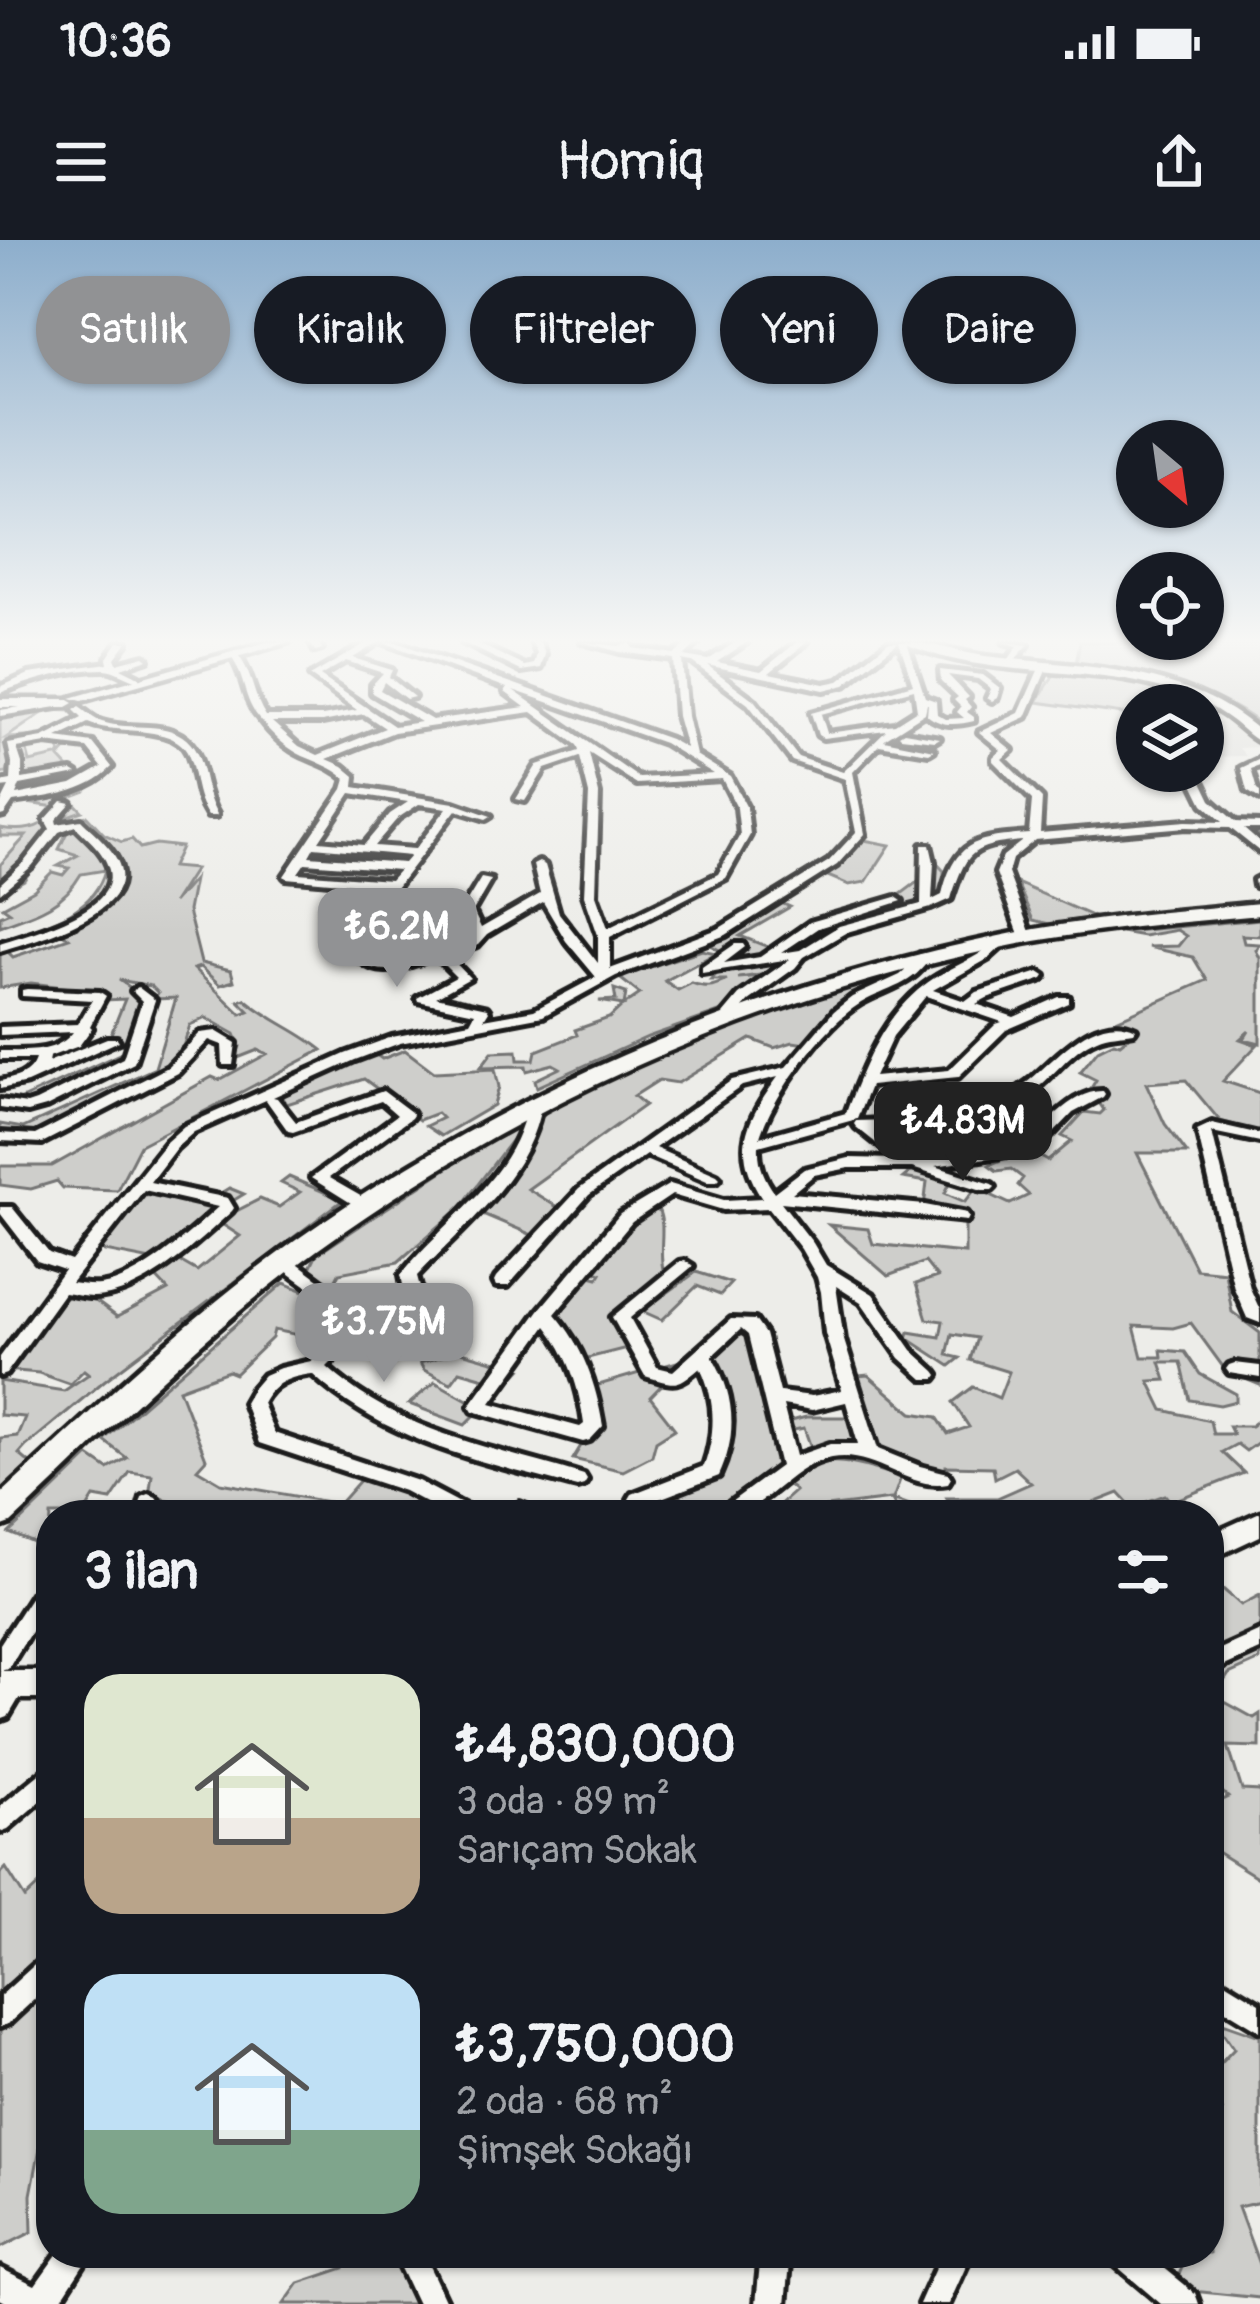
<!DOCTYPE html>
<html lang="tr">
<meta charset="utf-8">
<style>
body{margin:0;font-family:Pangolin,sans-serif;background:#20242c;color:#f1f3f6;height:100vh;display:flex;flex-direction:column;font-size:45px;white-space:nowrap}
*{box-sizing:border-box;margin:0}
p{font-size:39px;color:#9ea1a6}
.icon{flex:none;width:66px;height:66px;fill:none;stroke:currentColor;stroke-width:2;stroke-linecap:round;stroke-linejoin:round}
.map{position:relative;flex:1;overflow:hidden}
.side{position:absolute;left:36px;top:1260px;width:1188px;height:768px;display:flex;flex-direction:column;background:#171b24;border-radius:48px;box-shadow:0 3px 9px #0004}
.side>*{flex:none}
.hud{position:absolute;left:36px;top:36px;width:1188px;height:108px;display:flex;gap:24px}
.needle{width:78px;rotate:151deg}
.tools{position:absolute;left:1116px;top:180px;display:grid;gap:24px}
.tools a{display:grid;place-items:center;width:108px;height:108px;border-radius:50%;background:#171b24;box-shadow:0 3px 9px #0004;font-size:60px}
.price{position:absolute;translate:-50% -102px;padding:0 27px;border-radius:24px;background:#919294;color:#fff;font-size:39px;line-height:78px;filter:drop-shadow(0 3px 6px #0008)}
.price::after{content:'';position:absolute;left:50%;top:72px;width:36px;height:27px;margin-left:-18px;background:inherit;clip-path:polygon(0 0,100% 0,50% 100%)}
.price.active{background:#222;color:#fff}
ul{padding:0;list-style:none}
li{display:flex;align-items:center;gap:36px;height:300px;padding:0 48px}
li span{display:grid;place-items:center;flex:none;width:336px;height:240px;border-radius:36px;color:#555}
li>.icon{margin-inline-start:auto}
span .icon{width:144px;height:144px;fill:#fffc;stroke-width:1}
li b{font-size:51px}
h2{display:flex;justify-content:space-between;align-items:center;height:144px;padding:0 48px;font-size:51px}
.chip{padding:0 42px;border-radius:54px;background:#171b24;box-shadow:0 3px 9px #0004;font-size:42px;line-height:108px}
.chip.active{background:#919294;color:#fff}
.status{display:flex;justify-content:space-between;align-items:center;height:84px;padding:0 60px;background:#171b24;direction:ltr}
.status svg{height:33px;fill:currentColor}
header{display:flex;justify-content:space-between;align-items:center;height:156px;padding:0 48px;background:#171b24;font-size:54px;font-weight:600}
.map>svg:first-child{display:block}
.built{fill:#ddddda}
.green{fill:#cececb;stroke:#757574;stroke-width:3}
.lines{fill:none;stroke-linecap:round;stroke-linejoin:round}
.street-casing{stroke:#1c1c1c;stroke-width:10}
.secondary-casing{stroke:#1c1c1c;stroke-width:9}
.primary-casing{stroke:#1c1c1c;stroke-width:9}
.street{fill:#f6f6f2;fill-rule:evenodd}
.secondary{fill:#f6f6f2;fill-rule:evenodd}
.primary{fill:#f6f6f2;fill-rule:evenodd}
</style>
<div class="status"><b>10:36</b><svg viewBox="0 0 49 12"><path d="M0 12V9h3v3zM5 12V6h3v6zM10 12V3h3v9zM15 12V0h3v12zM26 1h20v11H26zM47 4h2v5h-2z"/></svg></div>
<header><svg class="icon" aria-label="menu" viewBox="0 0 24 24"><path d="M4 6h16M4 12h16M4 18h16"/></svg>Homiq<svg class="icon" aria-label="share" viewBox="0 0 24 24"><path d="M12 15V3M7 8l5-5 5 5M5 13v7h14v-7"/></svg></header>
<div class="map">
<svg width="1260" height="2064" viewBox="0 0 1260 2064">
<rect width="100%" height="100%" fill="#edede9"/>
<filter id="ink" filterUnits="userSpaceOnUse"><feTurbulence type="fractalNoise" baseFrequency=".00833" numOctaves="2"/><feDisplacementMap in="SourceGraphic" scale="24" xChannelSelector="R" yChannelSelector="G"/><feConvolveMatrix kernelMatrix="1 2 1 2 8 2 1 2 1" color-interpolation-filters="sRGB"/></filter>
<g filter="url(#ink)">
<path class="built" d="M1203,482H1236L1260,507L1239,508L1246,516L1204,517Z"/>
<g class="green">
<path d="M1080,402H1260V484C1208,444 1139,432 1076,424Z"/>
<path d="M1048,429L1134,441L1154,448L1146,465H1137V476L1037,462L1053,436L1045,434Z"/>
<path d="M58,464L72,471L47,470L6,498L42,496L49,502L26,507L30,522L61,515L56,502L88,506L69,507L59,518L71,531L20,541L21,508L15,510L7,533L0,534V466Z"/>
<path d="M90,542L85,551L69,557L82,571L53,581L58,584L87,576L104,594L122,602L132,599L140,608L156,604L181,607L172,627L195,629L173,663L194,639L188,671L201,723L231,730L234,741L220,745L200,727L194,729L241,774L249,771L239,761L245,759C269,780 298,790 322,810L140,905L117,950L63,948L57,941L31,949L0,945V926H52L212,837L219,840L267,814L258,810L235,819L240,806L235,794L206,778L190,785L179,819L43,892L30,897L0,894V884L23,888L155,828L176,758L154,759L158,753L151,746L119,740L146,758L128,820L36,862H15L128,810L111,794L125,759L105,760L104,752L31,743L0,748V712L5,709L13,717L69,698L59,690L95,676L88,674L0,705V700C40,686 93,676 105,630L81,634C62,667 34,674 0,686V676L10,672L3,667L34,650L52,632L63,635L69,628L58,626L78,615L59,609L68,590H59L24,640L0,653V647L9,643L50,591L41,595L7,639L0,638V625L26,596H0V588C23,592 46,590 56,567L27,563L30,558Z"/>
<path d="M859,599L890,605L866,642L849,645L823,634Z"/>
<path d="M928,614L944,631L943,654L926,664L841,687L782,732L738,738L777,735L725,770L648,797L537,847L535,840L560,828L553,824L527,831L526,826L481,827L492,812L517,811L518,820H534L536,811L577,795L575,790L609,778L623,765L599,761L616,760L614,749L626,753L624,765L640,754L621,739L628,734L702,710L716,713L665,741L678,750L692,743C708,749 713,746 727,740H711L741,708L727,714L708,704L781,663L790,667L740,696L771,708L756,724L760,725L814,685L896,658L924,637Z"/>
<path d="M1017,643L1103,681L1053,685L1033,680Z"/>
<path d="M1260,679V696L1242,695L1244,703L1260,704L1256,710L1260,718V803L1244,799L1249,791L1240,799L1257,805L1223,841L1260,853V892L1220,881L1186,840L1146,843L1165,884L1187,913H1137L1196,1029L1225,1032L1232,1072L1260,1093V1145L1226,1131L1191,1083L1173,1088L1134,1086L1142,1117H1162L1161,1110L1185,1112L1200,1134L1236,1154V1161L1220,1165L1190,1160L1181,1122H1160L1166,1140L1149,1141L1163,1170L1210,1181L1213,1194H1233L1229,1186H1251L1260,1179V1201L1246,1211L1237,1204L1222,1212L1244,1233L1171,1262L1165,1255L1132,1267L1119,1253L1063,1275H898L892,1259L826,1267L829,1275H768L795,1251L786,1243C813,1206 865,1226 901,1237L893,1259L915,1267L954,1269L947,1258H997L1031,1243L1015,1228L995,1238L993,1227L946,1226V1236L872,1212L848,1137L868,1135L912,1173L937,1177L948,1194L969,1187L953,1162L973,1147L999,1158L1009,1132L970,1120L977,1098L952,1094L947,1115L960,1118L950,1126L907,1098L909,1092L940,1097L943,1081L927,1079L916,1044L937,1037L925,1022L888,1036L829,985L868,989L873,1004L965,1013V976L924,967L927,942L903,938L915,928L952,939L945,953L965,962L976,948L1010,964L1029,955L1018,945L1023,938L1011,929L997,931L989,925L1026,909L1048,921L1072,901L1062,896L1084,872L1100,874L1104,870L1090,850L1096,840L1080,832L1098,810L1114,802L1120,804L1131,795L1107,784L1207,740L1193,717L1148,707L1178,706L1186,696L1177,690L1143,696L1121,692Z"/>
<path d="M895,730L902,734C864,751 821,761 812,805L793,802L774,808L751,799L678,843L659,840L634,856L645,865L528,949L562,970L532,995L478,972L551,864L704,796Z"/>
<path d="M405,810L434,832L495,829L499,847L494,865L441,896L426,886L442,878L437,873L419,880L364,839L287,864L282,856L313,837L375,814L382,819Z"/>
<path d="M518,881L523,885L460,968L398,1022L339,1033L331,1049L311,1047L309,1030L316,1015Z"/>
<path d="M289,937L343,960L104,1141L26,1206L19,1214L31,1224L0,1253V1198L17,1196L25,1177L0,1175V1141L64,1151L89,1134L84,1130L70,1144L39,1133L5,1130L63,1054L97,1062L117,1077L168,1050L153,1034L171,1016L197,1031L240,996L217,981L260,959L279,967L300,952L281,943Z"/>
<path d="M229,948L244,954L201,980L156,1021L100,1010L144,954L203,964Z"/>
<path d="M671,955L658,969C667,988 657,1011 664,1033L614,1074L627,1108L584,1119L554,1069L583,1034L598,1038L601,1033L588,1029L627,980Z"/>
<path d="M696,1032L731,1043L720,1055L697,1046L662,1080L642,1071Z"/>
<path d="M284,1043L338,1064L353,1079L309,1111L294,1094L274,1090L272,1098L235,1134L228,1131L179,1149L206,1219L197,1229L221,1243L339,1264L363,1237L410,1253L450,1275H322L301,1268L219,1270L149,1256L152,1235L130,1232L111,1260L94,1257L83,1275H51L49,1309L9,1293L89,1216L108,1229L127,1218L103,1200Z"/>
<path d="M739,1094L747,1097L754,1112L778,1226L717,1275H674L675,1257L719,1237C733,1199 736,1152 712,1116Z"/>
<path d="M458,1111L521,1129L495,1157L480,1151L488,1139L460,1131L451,1143L424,1130L420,1123Z"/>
<path d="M687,1119L650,1157L675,1189L656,1201L652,1216L623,1231L573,1219L601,1172L595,1146Z"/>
<path d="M435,1142L482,1168L465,1185L409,1164Z"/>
<path d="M806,1177H854L867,1211L813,1213L804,1188L784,1192V1183Z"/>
<path d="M1209,1337L1241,1365L1260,1355V1420L1229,1434L1214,1456L1254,1478L1260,1474V1507L1228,1506L1242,1550L1260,1551V1639L1209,1607V1566L1228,1557L1209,1540Z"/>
<path d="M6,1628L25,1658L40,1644L51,1670V1850L31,1955L32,1992L0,2008V1634Z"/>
<path d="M1214,1780L1260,1796V1962L1238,1967L1260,2027V2058L1173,2049L1188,2013H1209V1875L1222,1870L1209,1849V1835L1234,1809Z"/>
<path d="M345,2013H420L443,2064H284L299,2043L344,2028Z"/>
</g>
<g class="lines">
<defs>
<g id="street">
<path d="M118,402H127L115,418L117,423L144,416L148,419L121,428L139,437V441C127,439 115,429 104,429C68,429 32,440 0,453V447L29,434L108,423L107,418Z"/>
<path d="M310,402H318L322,409L315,411Z"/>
<path d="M368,402H379L353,418L392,430L389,437L414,457L406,459L384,442L380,450L432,480L525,467L505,452L507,448L383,402H396L670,499L686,508L677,476L673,419L620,412L582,402L620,406L630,403L633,408L675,414L689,402H699L684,416L708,420L736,402H747L717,422L761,431L797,402H807L769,433L824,444L839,441L888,402H898L845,445L824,450L707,425L754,460L798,517L843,532L886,490L823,498L818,495L811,473L913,444L899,402H907L925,457L936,461L937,474L946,479L964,478L957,472L961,467L954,460L958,457L941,441L940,430L983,435L1000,448L997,458L992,461L987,458L991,449L978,439L948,435L969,457L965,460L971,467L967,472L974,477V481C957,485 941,487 927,475L928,464H927L925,473L886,498L884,500L934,510L929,513L879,505L853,532L865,594L837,625L726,695L616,736L543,776L400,803L355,820L273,857L277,858L296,882L383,851L411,872L413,875L411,878L329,938L371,962L373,965L371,968H359L311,938L397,875L381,861L293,892L288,891L266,860L194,892L176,908L150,942L228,958L234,968L232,971C197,1003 143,1056 93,1057C83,1057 73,1054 64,1053L6,1134L0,1136V1117L64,1030L37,1021L0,973V967H12L49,1013L71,1021L166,902L184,886L345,814L392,797L470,782L475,773L418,761L417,758L456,737L436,717C411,724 382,740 361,721V715H369L378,723H388L470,699L474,694L469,691L461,671L481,638L491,640L473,671L481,688L540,654L533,625L539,622L545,625L559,673L598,723V695L584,655L589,554L580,517L545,529L525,561L516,559L537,525L579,511L577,505L532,472L394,492L327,519L343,526L355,536L354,547L454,563L491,576L486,579L456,570L347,712L343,713L337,709L385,647L286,638L284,636L343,549L346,539C333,527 319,523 303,516C286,508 270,493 259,478C243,460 245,435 231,417L238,415C253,434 253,457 266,476H322L357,470L310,436ZM682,420L692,422L748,464L792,521L845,539L856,592L829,621L718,689L610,729V697L726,638L750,595L747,568L730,536L696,515L687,476ZM346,421L383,433L372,445V453L421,482L394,486L320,436ZM914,449L917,470L895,484L827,493L821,474ZM513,450L664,503L714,534L639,538ZM364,474L385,488L318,515L299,506L272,482H322ZM589,513L637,544L722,539L737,568L740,595L718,634L608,688L596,655L599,554ZM351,553L408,562L390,574L364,605L319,601ZM419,564L447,568L415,609L374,606L398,578ZM314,607L410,616L404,623L309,616ZM305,623L399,630L390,640L298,633ZM543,662L566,701L596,737L534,770L484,779L489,771L487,768L436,757L470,738L447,714L478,705L487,695ZM144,950L218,967C188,994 140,1040 100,1045C90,1046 81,1044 71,1043Z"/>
<path d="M462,402H474L525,426L534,424L537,414L532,402H540L545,414L541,428L521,431Z"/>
<path d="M1004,402L1028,405L1012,423L1008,420L1018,406Z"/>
<path d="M1044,423L1048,426L1026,477L991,493L1012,510L1002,519L1042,559L1040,593L1186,581L1223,582L1203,564L1187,531H1197L1211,560L1236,582L1260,583V589H1244L1260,603V612L1230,588L1186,587L1035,600L1012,619L1008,633L1032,697L1026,701L1020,697L996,633L1003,616L1022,601C970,606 967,611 951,659L931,668L847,692L804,717L795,728L749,761L735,777H725L723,774L739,755L790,719L702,733V727L735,704H743L745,707L724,723L760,717L810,682L896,657L902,661L818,688L781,713L800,710L839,686L921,664L922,605H930L934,622L932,660L942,655C955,599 978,598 1029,594L1032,560L993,521V517L1001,510L979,492L1019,473L1040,426Z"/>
<path d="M1168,445L1172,448L1166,465H1156L1164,448Z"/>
<path d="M67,460L70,461V465L0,476V470Z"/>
<path d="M79,467C87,472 93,479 102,482C131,492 170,478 191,504C206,522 203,552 217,574L216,576H208C193,553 197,534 187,512C173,484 115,495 88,483L57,498L93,503L112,527C86,554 48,556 13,562L4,575L0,576V565L9,547L0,548V542L11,540L12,523L8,504L43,498L82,478L74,470ZM46,503L87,508L102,527L72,544L16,555L20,545L77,534L72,531L22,539V523L17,508Z"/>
<path d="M904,492L940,498L935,501L901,497L899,495Z"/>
<path d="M1260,519V526L1251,529L1257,550L1260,552V559L1247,551L1241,528Z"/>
<path d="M62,561L71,563L56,580L57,584L81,580C95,594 118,611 121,632C128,676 31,701 0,711V703C29,693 119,672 109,630C105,612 87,598 75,586L59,592L32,626L0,653V644L24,622L50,589L45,580Z"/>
<path d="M1260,637V647L1255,646L1254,640Z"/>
<path d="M1003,696L1009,700L988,719L933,750L965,761L977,752L1039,732L1045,736L1043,739L987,758L976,764L1014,777L1059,757H1069V763L1006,790L958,837L870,846L857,879L759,906C758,924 764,938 774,952L804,929L849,918L896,919L856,887L854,884L856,881C902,879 950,881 994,862C1005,857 1016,851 1026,843C1054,822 1094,768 1136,789L1134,792C1121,794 1108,794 1097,799C1070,810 1054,837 1031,853C987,884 929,888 877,889L915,919C941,917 994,913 1017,903C1046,890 1070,850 1103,851L1105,854L1103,857L1073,873L1049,898L1020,913L935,926L992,944L995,947L992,950H982L912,928H849L814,935L792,953L925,965L967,973L969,977L967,981L781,962L813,1003L826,1025L873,1054L912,1110L935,1131L938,1135L935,1139H923L900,1118L861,1062L836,1046L844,1100L878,1209L920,1226L948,1233L951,1238L948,1243C908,1251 875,1210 831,1218C795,1225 775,1256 744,1272C737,1276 726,1275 717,1275L720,1270L780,1226L748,1095L741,1089L712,1116C735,1154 738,1195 719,1236L646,1264L639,1267L632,1264L629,1259L632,1254L704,1226C716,1192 716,1160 700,1127C676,1148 675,1145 645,1136L612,1077L679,1022L685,1021L693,1026L630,1078L657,1127L673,1131L731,1079L755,1080L765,1094L780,1152L812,1156L842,1150L825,1093L821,1052L817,1037L801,1009L769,968L723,970L672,955L632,982L555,1074C583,1106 596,1144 603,1186L590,1200L583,1202L473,1171L470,1166L473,1161L539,1070L620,974L670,944L724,960L762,958C731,910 746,881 778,837L742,846L655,908L717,935L720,938L717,941H707L646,915L589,955L508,1046H496L494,1042L496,1038L579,949L732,840L786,827L834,771L852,757L900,735L914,723L920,714H928L930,717C915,745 887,748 861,763C825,784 772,857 760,897L846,873C863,827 883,777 923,746C938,734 955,727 972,718C984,712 993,703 1003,696ZM926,756L1002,782L996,784L949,830L874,837L893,796ZM546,1086C569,1115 579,1147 584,1184L580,1187L491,1163ZM846,1162L858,1204H830L796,1216L783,1165L812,1170Z"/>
<path d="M138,747L155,760L134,823L46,867L28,872L0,868V860L27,864L36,861L123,818L142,761L132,751Z"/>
<path d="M27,749L100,752L106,756L90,786L92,788L79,806L49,817L48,822L107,798H117L119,801L27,843L0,849V841C15,838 30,835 35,819H0V811C26,811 56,814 73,792L0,795V787L78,784L92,760L22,756V750Z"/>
<path d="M216,791L236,803L233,825H223L222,805L209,800L178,833L42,903L0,901V893L35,895L168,827L200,793Z"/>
<path d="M535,857L542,861C531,935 466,984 417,1036L428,1077L425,1096H413L401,1035C446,977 515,939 528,861Z"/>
<path d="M1212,883L1260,894V902L1212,892L1250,1048L1260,1070V1083L1247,1078L1234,1048L1197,890Z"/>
<path d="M285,1017L291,1018L367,1075L368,1085L365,1089L327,1127C399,1193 493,1207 584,1235L587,1240L584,1245L577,1247C483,1222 385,1202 312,1134C290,1137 273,1142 262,1163L274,1193L418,1241L473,1270L476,1275H449L404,1251L259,1203L244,1163L252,1149L264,1135L280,1128L311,1121L350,1083V1077L279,1026L277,1022Z"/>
<path d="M1235,1123L1260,1126V1138L1229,1133L1226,1129L1229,1125Z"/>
<path d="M149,1254L156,1257L159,1262L157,1275H137L142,1257Z"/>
<path d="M520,1263L527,1266L530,1271L528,1275H502L505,1270Z"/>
<path d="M51,1334V1359L8,1429L0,1431V1404L44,1336Z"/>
<path d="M1260,1391V1410L1209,1433V1414Z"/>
<path d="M16,1435L24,1438L27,1445L8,1477L0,1480C0,1462 0,1443 16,1435Z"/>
<path d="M51,1527V1552L8,1589L0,1592V1566L43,1531Z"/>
<path d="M51,1714V1744L9,1783L0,1787V1756L42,1718Z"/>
<path d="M1209,1732L1260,1763V1791L1209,1760Z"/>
<path d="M58,2013H91L58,2064H9L0,2059V2028L35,2045Z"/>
<path d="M393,2013H423L447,2064H417Z"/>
<path d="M761,2013H791L786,2064H756Z"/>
<path d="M942,2013H972L949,2064H919Z"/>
<path d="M1108,2013H1146L1195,2053L1199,2064H1161L1113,2023Z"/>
</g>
<g id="secondary">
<path d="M267,402H289L82,461L70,458Z"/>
<path d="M902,402C931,402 957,412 985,416C1079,427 1185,425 1260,491V502C1249,497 1241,487 1231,480C1212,465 1188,456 1165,449C1081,424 982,440 902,402Z"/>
<path d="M0,459H67L74,463L67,467H0Z"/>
<path d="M1260,1272V1296L1209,1320V1295Z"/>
<rect x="0" y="1431" width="51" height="28"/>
</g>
<path id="primary" d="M1260,663V675C1173,683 1085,690 999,708C751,760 521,863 316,1011C206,1091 110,1190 11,1283L0,1287V1255C96,1167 190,1076 296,1000C507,850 745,749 999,696C1085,678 1173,671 1260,663Z"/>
</defs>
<use href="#street" class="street-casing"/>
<use href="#secondary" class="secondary-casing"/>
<use href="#primary" class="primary-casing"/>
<use href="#street" class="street"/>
<use href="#secondary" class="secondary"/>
<use href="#primary" class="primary"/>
</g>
</g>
<linearGradient id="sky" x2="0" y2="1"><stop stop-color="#8daecc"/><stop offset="0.58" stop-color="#f7f7f5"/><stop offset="1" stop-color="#f7f7f5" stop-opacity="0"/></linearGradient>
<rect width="1260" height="691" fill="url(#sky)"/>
</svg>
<div class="tools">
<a><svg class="needle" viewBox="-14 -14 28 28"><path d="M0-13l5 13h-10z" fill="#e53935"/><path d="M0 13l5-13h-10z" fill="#9ea1a6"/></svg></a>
<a><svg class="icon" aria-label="locate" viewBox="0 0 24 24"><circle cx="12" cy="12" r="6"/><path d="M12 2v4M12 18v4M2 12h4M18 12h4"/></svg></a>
<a><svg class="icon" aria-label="layers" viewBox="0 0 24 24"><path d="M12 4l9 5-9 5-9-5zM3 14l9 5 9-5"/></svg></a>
</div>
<b class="price" style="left:397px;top:750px">₺6.2M</b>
<b class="price active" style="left:963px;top:944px">₺4.83M</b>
<b class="price" style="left:384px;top:1145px">₺3.75M</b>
<div class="hud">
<a class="chip active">Satılık</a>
<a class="chip">Kiralık</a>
<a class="chip">Filtreler</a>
<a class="chip">Yeni</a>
<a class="chip">Daire</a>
</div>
<section class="side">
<h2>3 ilan<svg class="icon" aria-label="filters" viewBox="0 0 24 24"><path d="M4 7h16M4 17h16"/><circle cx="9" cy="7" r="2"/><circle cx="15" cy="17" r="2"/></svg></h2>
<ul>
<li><span style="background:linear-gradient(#dfe7d0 60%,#b9a48a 0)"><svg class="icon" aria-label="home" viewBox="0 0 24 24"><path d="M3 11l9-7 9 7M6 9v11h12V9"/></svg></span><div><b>₺4,830,000</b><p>3 oda · 89 m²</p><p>Sarıçam Sokak</p></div></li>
<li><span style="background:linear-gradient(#bfe0f5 65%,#7fa58c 0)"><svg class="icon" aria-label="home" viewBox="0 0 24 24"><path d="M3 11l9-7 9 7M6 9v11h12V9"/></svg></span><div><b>₺3,750,000</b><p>2 oda · 68 m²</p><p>Şimşek Sokağı</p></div></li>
</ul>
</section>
</div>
